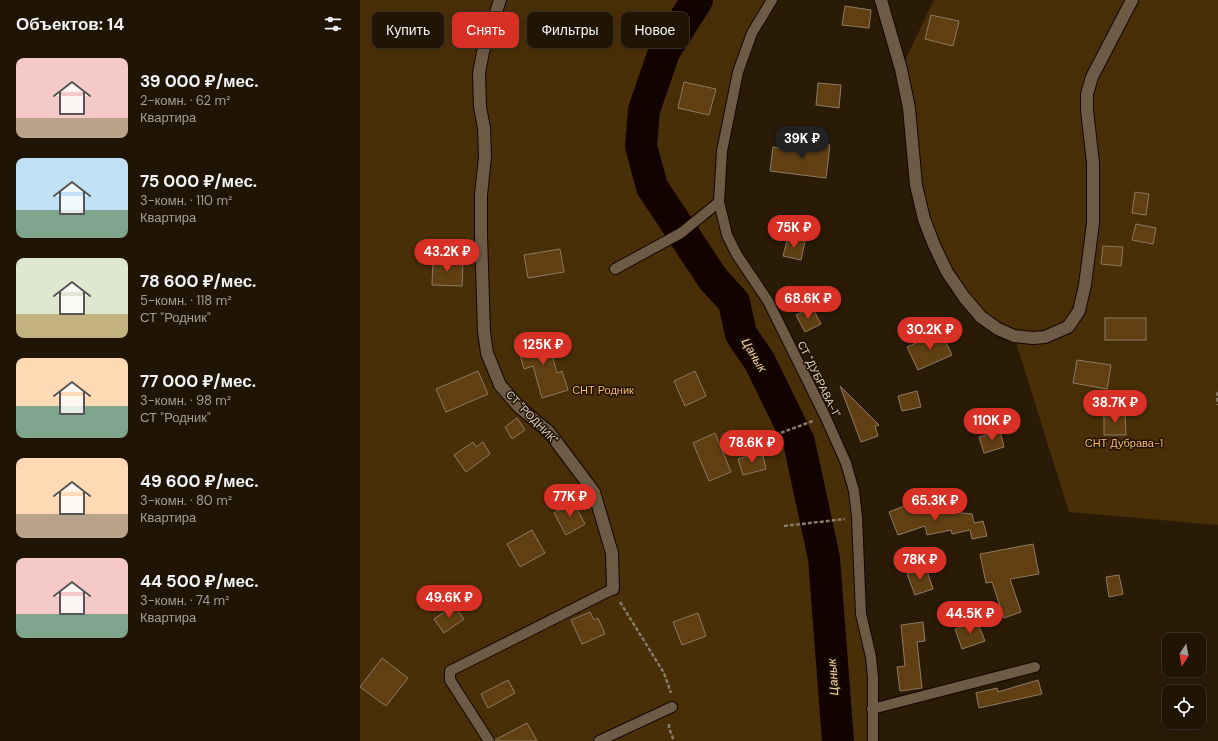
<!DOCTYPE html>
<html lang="ru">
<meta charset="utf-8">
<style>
body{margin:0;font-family:"DM Sans",sans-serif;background:#281d0f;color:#f1f3f6;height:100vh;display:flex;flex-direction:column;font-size:15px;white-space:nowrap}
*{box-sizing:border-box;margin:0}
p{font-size:13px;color:#a29e9a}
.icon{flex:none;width:22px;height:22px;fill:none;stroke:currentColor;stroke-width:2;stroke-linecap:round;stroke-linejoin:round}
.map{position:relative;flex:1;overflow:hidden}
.panel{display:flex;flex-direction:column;background:#201405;width:360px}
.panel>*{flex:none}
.guide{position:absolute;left:12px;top:12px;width:380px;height:36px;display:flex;gap:8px}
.needle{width:26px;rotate:191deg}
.controls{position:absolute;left:802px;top:633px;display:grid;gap:8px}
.controls a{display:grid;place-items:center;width:44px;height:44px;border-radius:8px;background:#201405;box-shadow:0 2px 6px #0003,0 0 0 1px #3d3327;font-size:20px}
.price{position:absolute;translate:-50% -34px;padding:0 9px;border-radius:14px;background:#d93025;color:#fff;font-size:13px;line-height:26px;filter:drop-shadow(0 1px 2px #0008)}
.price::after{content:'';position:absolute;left:50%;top:24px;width:12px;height:9px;margin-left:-6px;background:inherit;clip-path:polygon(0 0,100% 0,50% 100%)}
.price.selected{background:#222;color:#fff}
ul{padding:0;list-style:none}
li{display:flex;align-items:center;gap:12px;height:100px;padding:0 16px}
li span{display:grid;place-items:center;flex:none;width:112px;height:80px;border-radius:8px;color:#555}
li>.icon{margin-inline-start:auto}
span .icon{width:48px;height:48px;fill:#fffc;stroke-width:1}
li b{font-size:17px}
h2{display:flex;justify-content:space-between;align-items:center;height:48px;padding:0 16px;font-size:17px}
.chip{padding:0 14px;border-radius:8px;background:#201405;box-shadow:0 2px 6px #0003,0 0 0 1px #3d3327;font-size:14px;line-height:36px}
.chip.selected{background:#d93025;color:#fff}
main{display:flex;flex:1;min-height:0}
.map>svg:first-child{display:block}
.green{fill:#492f08}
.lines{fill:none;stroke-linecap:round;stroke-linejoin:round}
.river{stroke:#120300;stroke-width:32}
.building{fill:#604013;stroke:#8e7a64}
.lane-casing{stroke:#120500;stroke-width:12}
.street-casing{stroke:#120500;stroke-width:14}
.secondary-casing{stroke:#120500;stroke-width:14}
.path{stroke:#877b6a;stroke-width:2.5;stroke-dasharray:4 2;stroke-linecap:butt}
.lane{stroke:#6e5b46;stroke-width:10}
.street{stroke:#6e5b46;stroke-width:12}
.secondary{stroke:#6e5b46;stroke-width:12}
.labels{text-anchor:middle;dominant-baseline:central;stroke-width:3;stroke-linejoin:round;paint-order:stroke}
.street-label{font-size:11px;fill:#dbd1c4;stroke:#201201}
.park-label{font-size:11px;fill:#f9b968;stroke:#201201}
.water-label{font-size:12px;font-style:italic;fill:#f9d9b3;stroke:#201201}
</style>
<main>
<section class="panel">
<h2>Объектов: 14<svg class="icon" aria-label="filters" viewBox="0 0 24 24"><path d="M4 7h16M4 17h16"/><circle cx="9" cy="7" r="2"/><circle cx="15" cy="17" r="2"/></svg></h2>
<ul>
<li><span style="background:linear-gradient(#f6c9c9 75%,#b9a48a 0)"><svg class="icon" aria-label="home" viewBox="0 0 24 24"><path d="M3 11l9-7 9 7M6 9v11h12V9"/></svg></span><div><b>39 000 ₽/мес.</b><p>2-комн. · 62 m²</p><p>Квартира</p></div></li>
<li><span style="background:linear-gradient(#bfe0f5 65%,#7fa58c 0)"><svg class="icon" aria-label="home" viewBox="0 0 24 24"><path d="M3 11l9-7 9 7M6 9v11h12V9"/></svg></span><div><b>75 000 ₽/мес.</b><p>3-комн. · 110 m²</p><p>Квартира</p></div></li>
<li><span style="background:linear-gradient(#dfe7d0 70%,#c2b280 0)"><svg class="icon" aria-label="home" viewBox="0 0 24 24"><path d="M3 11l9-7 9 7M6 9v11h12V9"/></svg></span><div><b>78 600 ₽/мес.</b><p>5-комн. · 118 m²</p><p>СТ &quot;Родник&quot;</p></div></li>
<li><span style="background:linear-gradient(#ffd9b3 60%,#7fa58c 0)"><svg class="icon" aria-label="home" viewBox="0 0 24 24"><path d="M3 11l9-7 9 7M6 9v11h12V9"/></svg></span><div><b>77 000 ₽/мес.</b><p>3-комн. · 98 m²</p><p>СТ &quot;Родник&quot;</p></div></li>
<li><span style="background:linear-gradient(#ffd9b3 70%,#b9a48a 0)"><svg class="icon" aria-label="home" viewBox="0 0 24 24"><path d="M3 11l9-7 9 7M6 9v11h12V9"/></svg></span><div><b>49 600 ₽/мес.</b><p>3-комн. · 80 m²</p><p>Квартира</p></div></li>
<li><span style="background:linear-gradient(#f6c9c9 70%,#7fa58c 0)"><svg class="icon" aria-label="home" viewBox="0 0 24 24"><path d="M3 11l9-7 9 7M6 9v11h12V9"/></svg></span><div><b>44 500 ₽/мес.</b><p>3-комн. · 74 m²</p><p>Квартира</p></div></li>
</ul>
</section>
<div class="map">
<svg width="858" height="741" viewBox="0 0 858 741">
<rect width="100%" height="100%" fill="#2a1b07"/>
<g class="green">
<path d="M0,0H412L392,33L362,151V221L408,301L486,463L500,587L511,657L513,741H0Z"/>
<path d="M574,0H858V528V525L709,512L654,336L604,297L564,219L541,69Z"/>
</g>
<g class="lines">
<path class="river" d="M337,0L304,52L284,110L281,146L292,187L353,279L374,302L381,334L400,362L439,442L464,558L478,741"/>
</g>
<g class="building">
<path d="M485,6L511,10L509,28L482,25Z"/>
<path d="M571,15L599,21L593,46L565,39Z"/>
<path d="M324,82L356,89L349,115L318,108Z"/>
<path d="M458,83L481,85L479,108L456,105Z"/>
<path d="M436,141L470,145L466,178L410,171L413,147L435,150Z"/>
<path d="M775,192L789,194L786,215L772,213Z"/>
<path d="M776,224L796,228L793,244L772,240Z"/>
<path d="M428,237L445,241L441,260L423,256Z"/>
<path d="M743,246L763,247L761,266L741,264Z"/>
<path d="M200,249L204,272L168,278L164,255Z"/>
<path d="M73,260L103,262L102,286L72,285Z"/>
<path d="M452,307L461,324L445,332L436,315Z"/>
<rect x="745" y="318" width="41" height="22"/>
<path d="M581,332L592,355L558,370L547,347Z"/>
<path d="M187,336L197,373L202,371L208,390L182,398L173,366L164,369L157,344Z"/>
<path d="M717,360L751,365L747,389L713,383Z"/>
<path d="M118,371L128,394L86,412L76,389Z"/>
<path d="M335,371L346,396L325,406L314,381Z"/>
<path d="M480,386L519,425L515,426L518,436L501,442Z"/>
<path d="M557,391L561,407L542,411L538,396Z"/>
<path d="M765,413L766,435H744V414Z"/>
<path d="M157,418L165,430L152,439L145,427Z"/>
<path d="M640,431L644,447L624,453L619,437Z"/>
<path d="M355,433L371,472L349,481L333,443Z"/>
<path d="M113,442L116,447L123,442L130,454L106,472L94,455Z"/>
<path d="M402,452L406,469L383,475L378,459Z"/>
<path d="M213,502L225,524L206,535L194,513Z"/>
<path d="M552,503L554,508L612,514L614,523L623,521L627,536L612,539L610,530L592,534L591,530L567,535L565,526L538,535L529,512Z"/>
<path d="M172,530L185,553L160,567L147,544Z"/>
<path d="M673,544L679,574L650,579L661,612L644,618L632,582L626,583L620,554Z"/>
<path d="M566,568L573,589L555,595L547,574Z"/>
<path d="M759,575L763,594L749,597L746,577Z"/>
<path d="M94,606L104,619L84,633L74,619Z"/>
<path d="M230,612L234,620L238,618L245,634L222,644L211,620Z"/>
<path d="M338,613L346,636L322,645L313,622Z"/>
<path d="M617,621L625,641L602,649L595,629Z"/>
<path d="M563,622L565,641L557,642L562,688L540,691L537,667L545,666L541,625Z"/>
<path d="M22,658L48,678L26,706L0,687Z"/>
<path d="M148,680L155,693L128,708L121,694Z"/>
<path d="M678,680L682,694L619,708L616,693L637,688L638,692Z"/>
<path d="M167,723L177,741H135V740Z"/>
</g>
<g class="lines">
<defs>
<g id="lane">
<path d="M412,0L392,33L378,72L362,151L359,202L367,235L377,255L408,301L465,416L486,463L494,491L497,517L501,614L511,657L513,678V741"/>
<path d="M255,269L321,233L359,202"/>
<path d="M512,709L675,667"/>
<path d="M129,741L90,680V671L253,589"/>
<path d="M239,741L312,707"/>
</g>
<path id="street" d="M140,0L123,52L119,73L120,107L124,128L125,157L121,195V234L124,332L127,353L140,385L159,407L189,432L234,492L252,553L253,589"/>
<path id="secondary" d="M521,0L541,69L549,108L556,185L564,219L574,245L587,272L604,297L621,317L638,329L654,336L673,338L685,337L708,327L719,311L725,285L733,223V163L727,110V94L732,77L772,0"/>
</defs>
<use href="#lane" class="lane-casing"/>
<use href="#street" class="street-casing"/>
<use href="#secondary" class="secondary-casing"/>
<g class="path">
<path d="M858,392L857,396L858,405"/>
<path d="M404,439L453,421"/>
<path d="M424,526L485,519"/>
<path d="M260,602L304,673L311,693"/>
<path d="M309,724V728L314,741"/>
</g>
<use href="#lane" class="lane"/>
<use href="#street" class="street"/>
<use href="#secondary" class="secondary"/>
</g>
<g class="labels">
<g class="street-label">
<text transform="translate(459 379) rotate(64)">СТ "ДУБРАВА-1"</text>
<text transform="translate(172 417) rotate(46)">СТ "РОДНИК"</text>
</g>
<g class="park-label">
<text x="243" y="390">СНТ Родник</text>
<text x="764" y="443">СНТ Дубрава-1</text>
</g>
<g class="water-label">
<text transform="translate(394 355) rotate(59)">Цанык</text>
<text transform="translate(473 677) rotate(-94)">Цанык</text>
</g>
</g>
</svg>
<div class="controls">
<a><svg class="needle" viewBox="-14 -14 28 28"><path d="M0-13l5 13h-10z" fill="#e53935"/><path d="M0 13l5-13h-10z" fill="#a29e9a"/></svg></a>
<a><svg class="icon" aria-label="locate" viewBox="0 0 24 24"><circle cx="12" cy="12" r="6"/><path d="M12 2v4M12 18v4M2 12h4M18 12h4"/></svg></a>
</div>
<b class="price selected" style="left:442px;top:160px">39K ₽</b>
<b class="price" style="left:434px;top:249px">75K ₽</b>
<b class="price" style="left:87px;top:273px">43.2K ₽</b>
<b class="price" style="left:448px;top:320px">68.6K ₽</b>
<b class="price" style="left:570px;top:351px">30.2K ₽</b>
<b class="price" style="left:183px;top:366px">125K ₽</b>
<b class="price" style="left:755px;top:424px">38.7K ₽</b>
<b class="price" style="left:632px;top:442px">110K ₽</b>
<b class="price" style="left:392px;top:464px">78.6K ₽</b>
<b class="price" style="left:210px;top:518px">77K ₽</b>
<b class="price" style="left:575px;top:522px">65.3K ₽</b>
<b class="price" style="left:560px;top:581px">78K ₽</b>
<b class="price" style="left:89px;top:619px">49.6K ₽</b>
<b class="price" style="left:610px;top:635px">44.5K ₽</b>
<div class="guide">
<a class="chip">Купить</a>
<a class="chip selected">Снять</a>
<a class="chip">Фильтры</a>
<a class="chip">Новое</a>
</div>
</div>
</main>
